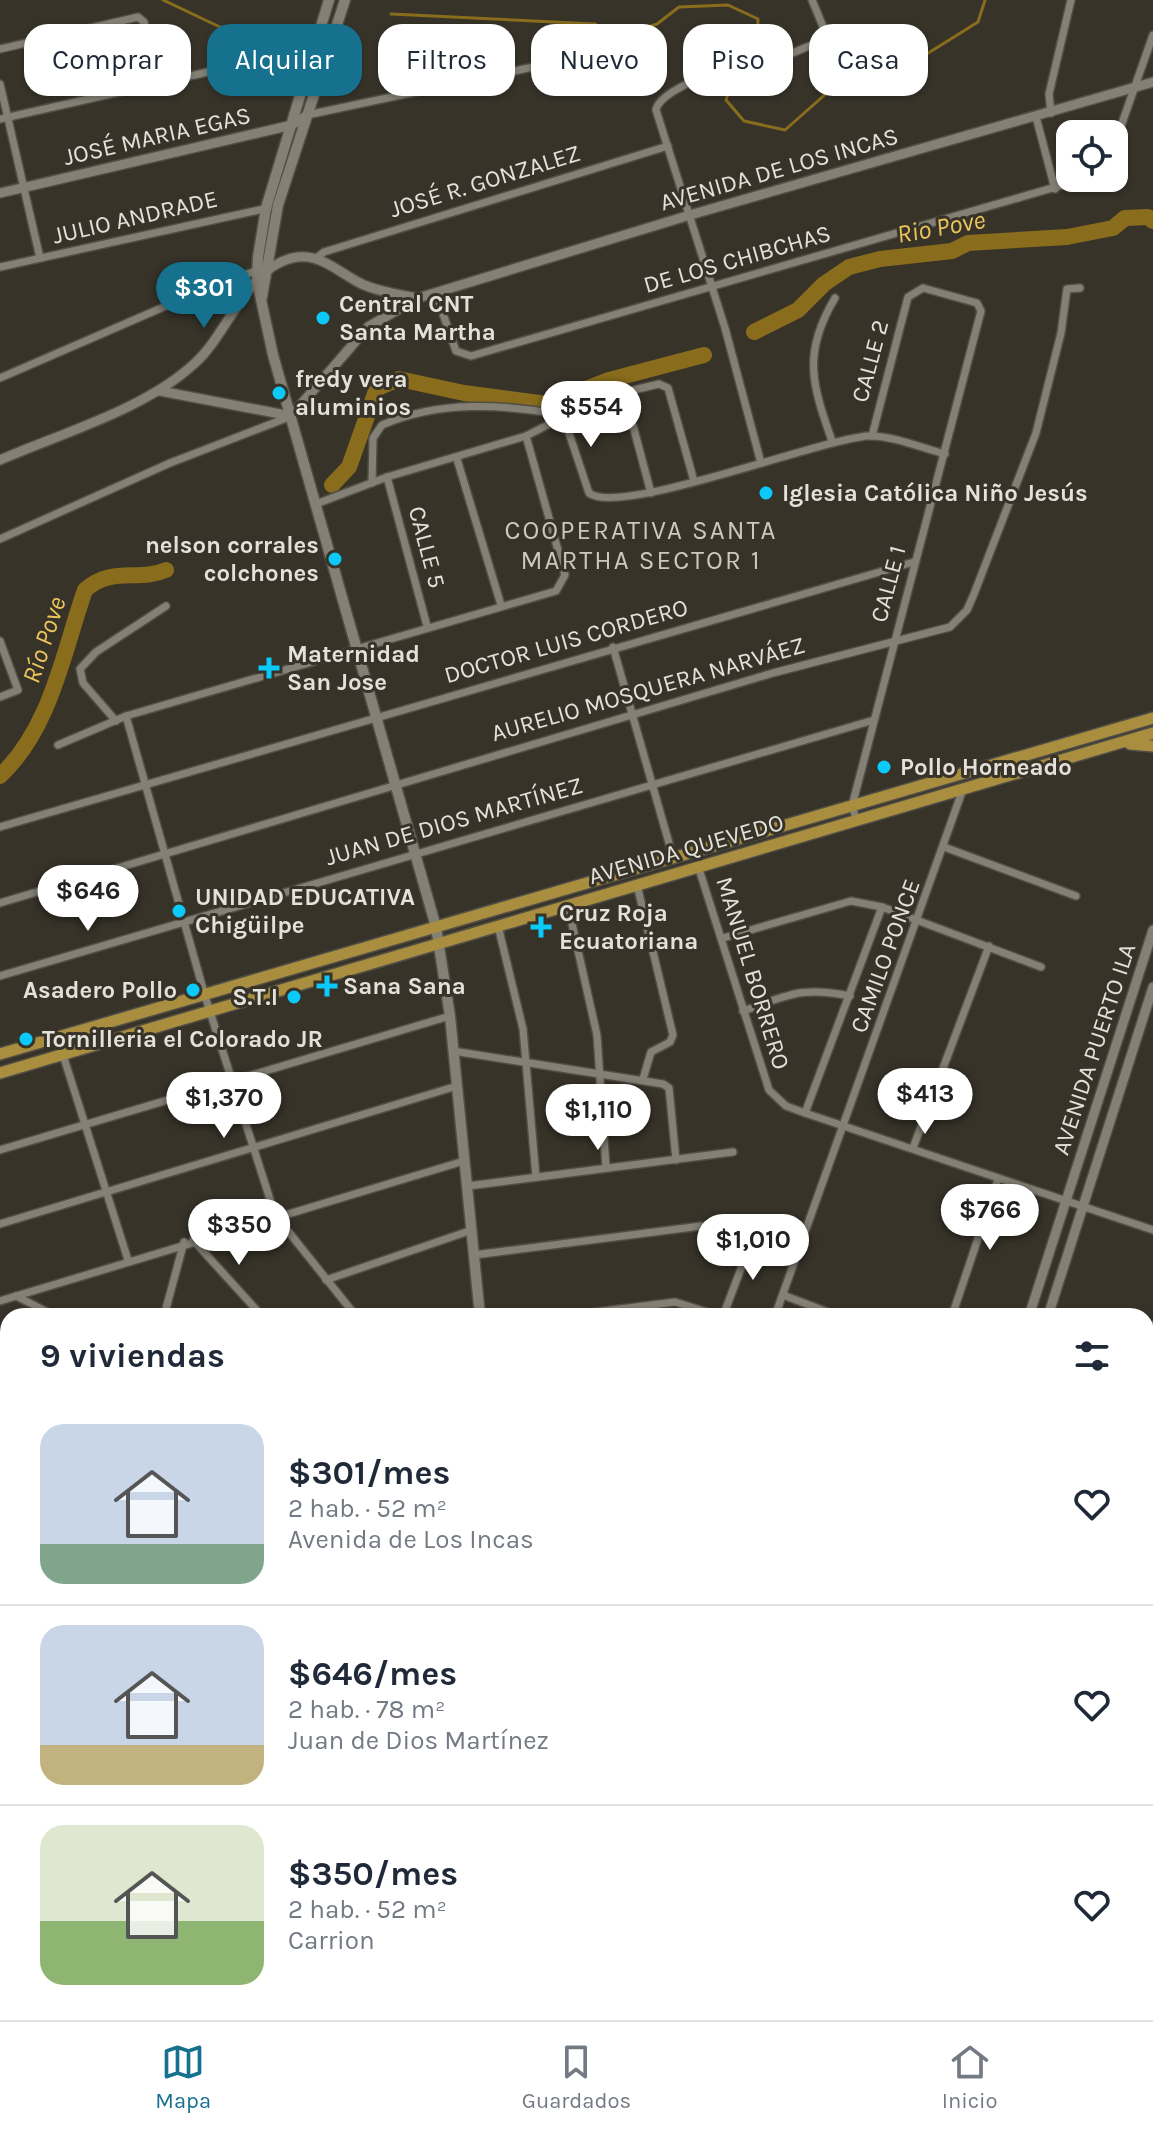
<!DOCTYPE html>
<html lang="es">
<meta charset="utf-8">
<style>
body{margin:0;font-family:Karla,sans-serif;background:#f6f6f7;color:#1f2937;height:100vh;display:flex;flex-direction:column;font-size:30px;white-space:nowrap}
*{box-sizing:border-box;margin:0}
p{font-size:26px;color:#747a83}
.icon{flex:none;width:44px;height:44px;fill:none;stroke:currentColor;stroke-width:2;stroke-linecap:round;stroke-linejoin:round}
.map{position:relative;flex:1;overflow:hidden}
.drawer{position:absolute;left:0px;top:1308px;width:1154px;height:712px;display:flex;flex-direction:column;background:#fff;border-radius:24px 24px 0 0;box-shadow:0 2px 6px #0004}
.drawer>*{flex:none}
.top-card{position:absolute;left:24px;top:24px;width:1106px;height:72px;display:flex;gap:16px}
.buttons{position:absolute;left:1056px;top:120px;display:grid;gap:16px}
.buttons a{display:grid;place-items:center;width:72px;height:72px;border-radius:16px;background:#fff;box-shadow:0 2px 6px #0004;font-size:40px}
.price{position:absolute;translate:-50% -68px;padding:0 18px;border-radius:28px;background:#fff;color:#222;font-size:26px;line-height:52px;filter:drop-shadow(0 2px 4px #0008)}
.price::after{content:'';position:absolute;left:50%;top:48px;width:24px;height:18px;margin-left:-12px;background:inherit;clip-path:polygon(0 0,100% 0,50% 100%)}
.price.on{background:#16718f;color:#fff}
ul{padding:0;list-style:none}
li{display:flex;align-items:center;gap:24px;height:200px;padding:0 40px}
li+li{border-top:2px solid #e0e1e3}
li span{display:grid;place-items:center;flex:none;width:224px;height:160px;border-radius:24px;color:#555}
li>.icon{margin-inline-start:auto}
span .icon{width:96px;height:96px;fill:#fffc;stroke-width:1}
li b{font-size:34px}
h2{display:flex;justify-content:space-between;align-items:center;height:96px;padding:0 40px;font-size:34px}
.chip{padding:0 28px;border-radius:24px;background:#fff;box-shadow:0 2px 6px #0004;font-size:28px;line-height:72px}
.chip.on{background:#16718f;color:#fff}
.dock{display:flex;justify-content:space-around;align-items:center;height:112px;border-top:2px solid #e0e1e3;background:#fff;font-size:22px;color:#747a83}
.dock a{display:grid;justify-items:center;gap:4px}
.dock .on{color:#16718f}
.map>svg:first-child{display:block}
.green{fill:#715a1c}
.lines{fill:none;stroke-linecap:round;stroke-linejoin:round}
.stream{stroke:#896d1c;stroke-width:3}
.river{stroke:#896d1c;stroke-width:16}
.minor-casing{stroke:#514e46;stroke-width:10}
.tertiary-casing{stroke:#514e46;stroke-width:12}
.secondary-casing{stroke:#514e46;stroke-width:13}
.primary-casing{stroke:#514e46;stroke-width:14}
.minor{stroke:#848075;stroke-width:7}
.tertiary{stroke:#848075;stroke-width:9}
.secondary{stroke:#848075;stroke-width:10}
.primary{stroke:#a88e3e;stroke-width:11}
.poi-dot{fill:#0bcafa;stroke:#373329;stroke-width:3}
.labels{text-anchor:middle;dominant-baseline:central;stroke-width:6;stroke-linejoin:round;paint-order:stroke}
.street-label{font-size:24px;fill:#e4e1db;stroke:#373329}
.poi-label{font-size:24px;font-weight:bold;fill:#e4e1db;stroke:#373329;text-anchor:start}
.water-label{font-size:26px;font-style:italic;fill:#ecc55b;stroke:#373329}
.neighbourhood-label{font-size:26px;letter-spacing:2px;fill:#cdc8bc;stroke:#373329}
</style>
<div class="map">
<svg width="1153" height="2020" viewBox="0 0 1153 2020">
<rect width="100%" height="100%" fill="#373329"/>
<path class="green" d="M1146,1706L1153,1708V1768L1146,1766Z"/>
<g class="lines">
<g class="stream">
<path d="M163,0L222,28"/>
<path d="M391,14L595,24L615,38L657,24L679,7L728,5L758,19L757,44L735,73L726,100L744,121L785,130L846,76L893,75L978,22L985,0"/>
</g>
<g class="river">
<path d="M754,332L798,310L824,284L849,267L880,259L952,251L968,243L1067,237L1113,228L1125,218L1148,217L1153,221"/>
<path d="M332,485L349,467L377,388L399,379L464,393L547,404L609,380L704,355"/>
<path d="M0,776C51,728 63,653 85,590C111,566 138,582 166,570"/>
</g>
<defs>
<g id="minor">
<path d="M0,49L138,17L144,22L159,82"/>
<path d="M734,63C715,73 660,90 656,110L725,328L761,463"/>
<path d="M757,68L821,41L824,29L812,0"/>
<path d="M0,84L40,258"/>
<path d="M1051,113L1049,94L1071,0"/>
<path d="M307,115L590,55L626,64L642,82"/>
<path d="M1036,117L1055,189"/>
<path d="M0,119L314,48"/>
<path d="M1114,146L1153,35"/>
<path d="M315,259L324,252L668,146"/>
<path d="M0,267L268,208"/>
<path d="M436,294L456,351L471,356L1087,178"/>
<path d="M0,378L219,283L260,270"/>
<path d="M624,392L651,493"/>
<path d="M832,441C812,384 802,353 835,298"/>
<path d="M457,459L501,605"/>
<path d="M387,477L427,626"/>
<path d="M372,483L373,438L382,425C440,400 502,404 563,415L589,493C619,517 817,440 868,436C891,435 922,448 945,454"/>
<path d="M316,504L387,477L526,436L600,398L659,384L668,388L694,481"/>
<path d="M0,539L170,463L289,417"/>
<path d="M0,641L18,690L0,697"/>
<path d="M613,647L673,857"/>
<path d="M126,716L205,996L275,1215L356,1316"/>
<path d="M116,721L83,683L80,669L96,652L166,606"/>
<path d="M58,745L126,716L556,591L565,575L526,436"/>
<path d="M857,821L852,806L981,311L977,303L923,288L908,297L872,436"/>
<path d="M0,827L914,562"/>
<path d="M944,847L1076,896"/>
<path d="M699,869L769,1090L786,1106L805,1113L1153,1230"/>
<path d="M637,885L673,1035L670,1042L651,1052L643,1079"/>
<path d="M0,903L773,673L950,627L967,610L974,594L1036,433L1061,333L1067,289L1080,288"/>
<path d="M568,906L597,1035L606,1167"/>
<path d="M498,926L523,1029L536,1177"/>
<path d="M723,938L851,901L882,907L1041,967"/>
<path d="M0,976L874,720"/>
<path d="M743,1011C788,995 802,986 850,996"/>
<path d="M453,1051L663,1084L669,1088L676,1160"/>
<path d="M63,1055L128,1260"/>
<path d="M805,1113L882,907"/>
<path d="M913,1148L989,946"/>
<path d="M0,1150L450,1016"/>
<path d="M468,1186L733,1152"/>
<path d="M0,1224L457,1086"/>
<path d="M193,1240L262,1316"/>
<path d="M474,1255L701,1226L723,1228L798,1255"/>
<path d="M326,1280L472,1230"/>
<path d="M783,1295L838,1316"/>
<path d="M16,1296L55,1316"/>
<path d="M0,1301L464,1161"/>
<path d="M164,1316L184,1242"/>
<path d="M565,1316L675,1302L720,1316"/>
<path d="M723,1316L753,1237"/>
<path d="M775,1316L963,789"/>
<path d="M952,1316L998,1179"/>
<path d="M1146,1346L1153,1325"/>
<path d="M0,1366L8,1370"/>
<path d="M0,1440L8,1443"/>
<path d="M0,1536L8,1539"/>
<path d="M0,1652L8,1654"/>
<path d="M0,1799L8,1826"/>
<path d="M1146,1814L1153,1816"/>
<path d="M0,1903L8,1933"/>
<path d="M1146,1904L1153,1906"/>
<path d="M50,2012L78,2020"/>
<path d="M314,2012L343,2020"/>
<path d="M682,2012L711,2020"/>
<path d="M15,2020L16,2012"/>
<path d="M221,2020L223,2012"/>
<path d="M518,2020L521,2012"/>
<path d="M533,2020L536,2012"/>
<path d="M853,2020L855,2012"/>
</g>
<g id="tertiary">
<path d="M0,193L292,125L307,115"/>
<path d="M160,391L291,416L368,327L418,298L690,215L1153,82"/>
<path d="M0,460C62,433 146,409 195,363C229,333 248,263 298,257C323,254 343,276 364,285C381,292 400,295 418,298"/>
<path d="M1029,1316L1153,930"/>
<path d="M1048,1316L1153,987"/>
</g>
<g id="secondary">
<path d="M329,0L266,208L258,257L257,281L273,355L436,927L450,1016L480,1316"/>
<path d="M262,297L278,205L345,0"/>
<path d="M0,1854L8,1881"/>
<path d="M28,2020L30,2012"/>
</g>
<g id="primary">
<path d="M1130,744L1153,746"/>
<path d="M0,1054L1153,718"/>
<path d="M0,1073L1153,733"/>
<path d="M0,1729L8,1731"/>
<path d="M0,1747L8,1749"/>
<path d="M1031,2012L1062,2020"/>
<path d="M1106,2012L1138,2020"/>
</g>
</defs>
<use href="#minor" class="minor-casing"/>
<use href="#tertiary" class="tertiary-casing"/>
<use href="#secondary" class="secondary-casing"/>
<use href="#primary" class="primary-casing"/>
<use href="#minor" class="minor"/>
<use href="#tertiary" class="tertiary"/>
<use href="#secondary" class="secondary"/>
<use href="#primary" class="primary"/>
</g>
<g class="poi-dot">
<circle cx="323" cy="318" r="8"/>
<circle cx="279" cy="393" r="8"/>
<circle cx="766" cy="493" r="8"/>
<circle cx="335" cy="559" r="8"/>
<path d="M265 656h8v8h8v8h-8v8h-8v-8h-8v-8h8z"/>
<circle cx="884" cy="767" r="8"/>
<circle cx="179" cy="911" r="8"/>
<path d="M537 915h8v8h8v8h-8v8h-8v-8h-8v-8h8z"/>
<path d="M323 974h8v8h8v8h-8v8h-8v-8h-8v-8h8z"/>
<circle cx="193" cy="990" r="8"/>
<circle cx="294" cy="997" r="8"/>
<circle cx="26" cy="1039" r="8"/>
</g>
<g class="labels">
<g class="street-label">
<text transform="translate(157 136) rotate(-13)">JOSÉ MARIA EGAS</text>
<text transform="translate(779 169) rotate(-16)">AVENIDA DE LOS INCAS</text>
<text transform="translate(485 181) rotate(-17)">JOSÉ R. GONZALEZ</text>
<text transform="translate(135 217) rotate(-13)">JULIO ANDRADE</text>
<text transform="translate(737 259) rotate(-16)">DE LOS CHIBCHAS</text>
<text transform="translate(870 361) rotate(-75)">CALLE 2</text>
<text transform="translate(427 547) rotate(75)">CALLE 5</text>
<text transform="translate(888 584) rotate(-75)">CALLE 1</text>
<text transform="translate(566 641) rotate(-16)">DOCTOR LUIS CORDERO</text>
<text transform="translate(648 689) rotate(-16)">AURELIO MOSQUERA NARVÁEZ</text>
<text transform="translate(454 821) rotate(-16)">JUAN DE DIOS MARTÍNEZ</text>
<text transform="translate(686 849) rotate(-16)">AVENIDA QUEVEDO</text>
<text transform="translate(885 956) rotate(-70)">CAMILO PONCE</text>
<text transform="translate(753 973) rotate(73)">MANUEL BORRERO</text>
<text transform="translate(1094 1049) rotate(-72)">AVENIDA PUERTO ILA</text>
</g>
<g class="poi-label">
<text x="339" y="304">Central CNT<tspan x="339" dy="28">Santa Martha</tspan></text>
<text x="295" y="379">fredy vera<tspan x="295" dy="28">aluminios</tspan></text>
<text x="782" y="493">Iglesia Católica Niño Jesús</text>
<text x="319" y="545" text-anchor="end">nelson corrales<tspan x="319" dy="28">colchones</tspan></text>
<text x="287" y="654">Maternidad<tspan x="287" dy="28">San Jose</tspan></text>
<text x="900" y="767">Pollo Horneado</text>
<text x="195" y="897">UNIDAD EDUCATIVA<tspan x="195" dy="28">Chigüilpe</tspan></text>
<text x="559" y="913">Cruz Roja<tspan x="559" dy="28">Ecuatoriana</tspan></text>
<text x="343" y="986">Sana Sana</text>
<text x="177" y="990" text-anchor="end">Asadero Pollo</text>
<text x="278" y="997" text-anchor="end">S.T.I</text>
<text x="42" y="1039">Tornilleria el Colorado JR</text>
</g>
<g class="water-label">
<text transform="translate(941 227) rotate(-10)">Rio Pove</text>
<text transform="translate(44 640) rotate(-72)">Río Pove</text>
</g>
<g class="neighbourhood-label">
<text x="641" y="530">COOPERATIVA SANTA<tspan x="641" dy="30">MARTHA SECTOR 1</tspan></text>
</g>
</g>
</svg>
<div class="buttons">
<a><svg class="icon" aria-label="locate" viewBox="0 0 24 24"><circle cx="12" cy="12" r="6"/><path d="M12 2v4M12 18v4M2 12h4M18 12h4"/></svg></a>
</div>
<b class="price on" style="left:204px;top:330px">$301</b>
<b class="price" style="left:591px;top:449px">$554</b>
<b class="price" style="left:88px;top:933px">$646</b>
<b class="price" style="left:925px;top:1136px">$413</b>
<b class="price" style="left:224px;top:1140px">$1,370</b>
<b class="price" style="left:598px;top:1152px">$1,110</b>
<b class="price" style="left:990px;top:1252px">$766</b>
<b class="price" style="left:239px;top:1267px">$350</b>
<b class="price" style="left:753px;top:1282px">$1,010</b>
<div class="top-card">
<a class="chip">Comprar</a>
<a class="chip on">Alquilar</a>
<a class="chip">Filtros</a>
<a class="chip">Nuevo</a>
<a class="chip">Piso</a>
<a class="chip">Casa</a>
</div>
<section class="drawer">
<h2>9 viviendas<svg class="icon" aria-label="filters" viewBox="0 0 24 24"><path d="M4 7h16M4 17h16"/><circle cx="9" cy="7" r="2"/><circle cx="15" cy="17" r="2"/></svg></h2>
<ul>
<li><span style="background:linear-gradient(#c9d6e8 75%,#7fa58c 0)"><svg class="icon" aria-label="home" viewBox="0 0 24 24"><path d="M3 11l9-7 9 7M6 9v11h12V9"/></svg></span><div><b>$301/mes</b><p>2 hab. · 52 m²</p><p>Avenida de Los Incas</p></div><svg class="icon" aria-label="heart" viewBox="0 0 24 24"><path d="M12 20l-8-8c-3-5 5-10 8-4 3-6 11-1 8 4z"/></svg></li>
<li><span style="background:linear-gradient(#c9d6e8 75%,#c2b280 0)"><svg class="icon" aria-label="home" viewBox="0 0 24 24"><path d="M3 11l9-7 9 7M6 9v11h12V9"/></svg></span><div><b>$646/mes</b><p>2 hab. · 78 m²</p><p>Juan de Dios Martínez</p></div><svg class="icon" aria-label="heart" viewBox="0 0 24 24"><path d="M12 20l-8-8c-3-5 5-10 8-4 3-6 11-1 8 4z"/></svg></li>
<li><span style="background:linear-gradient(#dfe7d0 60%,#8fb573 0)"><svg class="icon" aria-label="home" viewBox="0 0 24 24"><path d="M3 11l9-7 9 7M6 9v11h12V9"/></svg></span><div><b>$350/mes</b><p>2 hab. · 52 m²</p><p>Carrion</p></div><svg class="icon" aria-label="heart" viewBox="0 0 24 24"><path d="M12 20l-8-8c-3-5 5-10 8-4 3-6 11-1 8 4z"/></svg></li>
</ul>
</section>
</div>
<nav class="dock">
<a class="on"><svg class="icon" aria-label="map" viewBox="0 0 24 24"><path d="M3 6l6-2 6 2 6-2v14l-6 2-6-2-6 2zM9 4v14M15 6v14"/></svg>Mapa</a>
<a><svg class="icon" aria-label="saved" viewBox="0 0 24 24"><path d="M7 4h10v16l-5-4-5 4z"/></svg>Guardados</a>
<a><svg class="icon" aria-label="home" viewBox="0 0 24 24"><path d="M3 11l9-7 9 7M6 9v11h12V9"/></svg>Inicio</a>
</nav>
